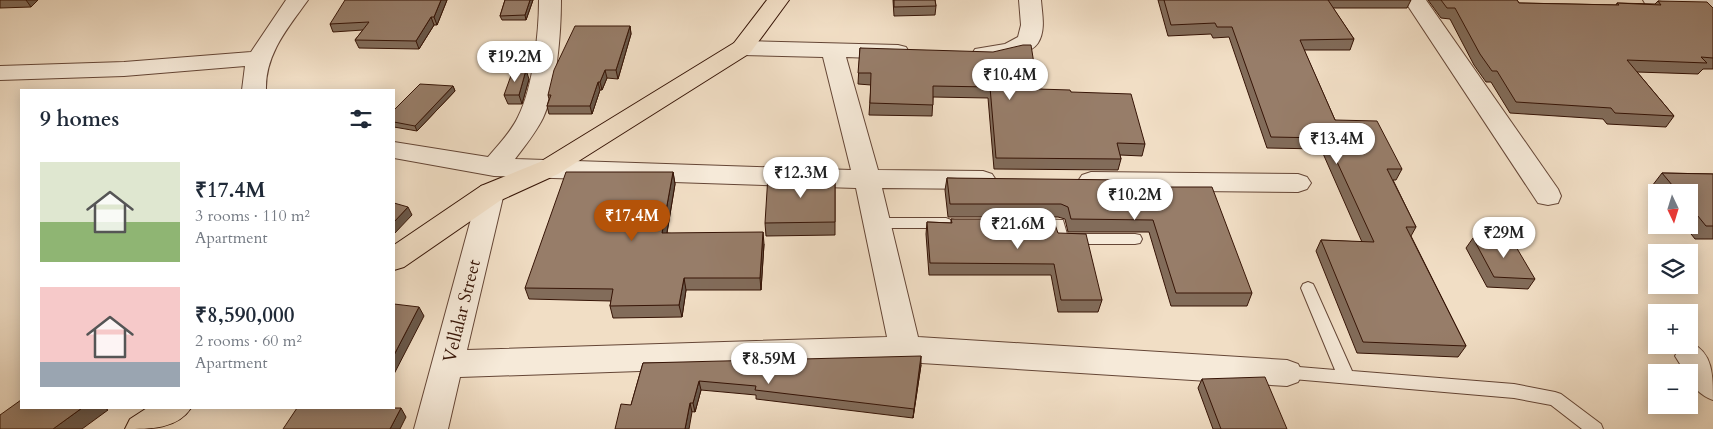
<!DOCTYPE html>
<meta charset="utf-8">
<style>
body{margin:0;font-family:Cardo,serif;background:#f6f6f7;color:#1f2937;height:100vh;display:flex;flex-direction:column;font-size:19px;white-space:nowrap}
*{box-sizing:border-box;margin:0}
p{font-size:16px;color:#747a83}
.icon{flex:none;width:28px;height:28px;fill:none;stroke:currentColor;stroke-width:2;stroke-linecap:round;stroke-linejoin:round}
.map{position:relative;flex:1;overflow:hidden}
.drawer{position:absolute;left:20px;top:89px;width:375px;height:320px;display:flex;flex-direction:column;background:#fff;border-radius:0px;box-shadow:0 2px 12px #0003}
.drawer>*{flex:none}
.needle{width:32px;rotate:176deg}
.controls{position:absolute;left:1648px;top:184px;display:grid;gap:10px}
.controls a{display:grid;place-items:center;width:50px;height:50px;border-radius:0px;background:#fff;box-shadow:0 2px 12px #0003;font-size:25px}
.price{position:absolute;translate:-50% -42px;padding:0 11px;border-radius:18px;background:#fff;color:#222;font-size:16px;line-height:32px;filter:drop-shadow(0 1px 2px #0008)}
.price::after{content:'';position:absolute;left:50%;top:30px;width:15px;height:11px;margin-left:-8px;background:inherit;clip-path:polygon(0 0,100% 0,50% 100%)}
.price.selected{background:#b45309;color:#fff}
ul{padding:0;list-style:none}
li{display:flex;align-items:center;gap:15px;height:125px;padding:0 20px}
li span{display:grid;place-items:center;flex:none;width:140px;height:100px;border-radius:0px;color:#555}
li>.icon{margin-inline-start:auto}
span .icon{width:60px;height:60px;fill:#fffc;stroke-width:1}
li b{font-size:21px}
h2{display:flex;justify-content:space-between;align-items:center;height:60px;padding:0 20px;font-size:21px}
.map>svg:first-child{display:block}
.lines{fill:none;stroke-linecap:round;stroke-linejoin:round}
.lane-casing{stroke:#654636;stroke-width:2}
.street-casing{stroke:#654636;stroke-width:2}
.primary-casing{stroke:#361406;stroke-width:2}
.lane{fill:#f6ead9;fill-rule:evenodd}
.street{fill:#f6ead9;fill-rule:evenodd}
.primary{fill:#f1dec5;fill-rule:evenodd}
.wall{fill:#826c5a;stroke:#361406}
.shaded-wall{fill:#6a584a;stroke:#361406}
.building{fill:#977d69;stroke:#361406}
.labels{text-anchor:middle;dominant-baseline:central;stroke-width:4;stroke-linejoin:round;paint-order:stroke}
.street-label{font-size:18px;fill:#361406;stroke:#f6ead9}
</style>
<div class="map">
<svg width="1713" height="429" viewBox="0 0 1713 429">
<rect width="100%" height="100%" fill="#f1dec5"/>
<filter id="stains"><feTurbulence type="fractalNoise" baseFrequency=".004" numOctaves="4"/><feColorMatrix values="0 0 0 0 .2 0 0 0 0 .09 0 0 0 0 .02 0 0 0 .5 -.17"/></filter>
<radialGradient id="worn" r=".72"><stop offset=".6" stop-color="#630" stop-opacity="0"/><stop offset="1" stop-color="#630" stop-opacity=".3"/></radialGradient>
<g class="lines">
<defs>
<g id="lane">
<path d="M877,218H946L951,220L953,223L951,226L946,228H877L872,226L870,223L872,220Z"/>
<path d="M1037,219L1063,220L1067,234H1135L1140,235L1142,239L1140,243L1135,244H1061L1056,243L1052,229L1032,228L1030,224L1032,220Z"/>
<path d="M1308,282L1313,284L1315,288L1352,371L1514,384L1555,392L1561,394L1601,424L1603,429H1582L1551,405L1514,398L1281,378L1279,373L1281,368L1287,366L1335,370L1301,288L1303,284Z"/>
</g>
<g id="street">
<path d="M286,0H308C288,28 265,54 266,90H242L245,66L124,76L0,80V66L124,62L251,52Z"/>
<path d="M539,0H561C561,32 557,88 543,118C536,132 525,146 515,159L851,170L823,57L742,55L734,53L731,48L734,43L742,41L898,45L906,47L909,52L906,57L898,59L846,57L878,170L983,171L992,174L996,180L992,186L983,189L882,188L918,337L1287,360L1298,364L1303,373L1298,382L1287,386L905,362L460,377L448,429H414L478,193L481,186L491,184L501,186L504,193L467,350L887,337L856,188L494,176L394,158V142L488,157C498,145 511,132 518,117C533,88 539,33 539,0Z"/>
<path d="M1019,0H1041C1042,14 1046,30 1038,43C1029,57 989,62 975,59L972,54L975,49L1005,44L1018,37L1021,25Z"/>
<path d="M1404,0H1426L1558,189L1561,196L1558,203L1548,205L1538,203Z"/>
<path d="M1643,0H1713V10L1654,6L1646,5Z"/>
<path d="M1091,172L1298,174L1307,177L1311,183L1307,189L1298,192L1091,190L1082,187L1078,181L1082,175Z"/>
<path d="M1691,343C1713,353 1713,375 1713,400C1702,396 1689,386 1689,372H1685L1675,356L1680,347Z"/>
</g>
<g id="primary">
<path d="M767,0H789L750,53L558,174L501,200L404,267L394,270V245L481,186L540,162L734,43Z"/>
<path d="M147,408H191C177,429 151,429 125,429L130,419Z"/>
</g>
</defs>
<use href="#lane" class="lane-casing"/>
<use href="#street" class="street-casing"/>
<use href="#primary" class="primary-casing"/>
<use href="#lane" class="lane"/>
<use href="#street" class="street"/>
<use href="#primary" class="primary"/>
</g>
<g class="wall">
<path d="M0,0H38L31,7L0,8Z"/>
<path d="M447,0L437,25H434L419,49L359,48L355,40L363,30L333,32L330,24Z"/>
<path d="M505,0H533L526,20H502L500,16Z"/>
<path d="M893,0H935L936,6L935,15L894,16Z"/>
<path d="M1158,0H1411L1407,8H1333L1354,39L1350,50H1304L1335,120L1402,169L1396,180H1393L1416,227L1411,236L1466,346L1458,357L1357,353L1316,251L1321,240L1362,242L1321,149L1267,148L1229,37L1213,38L1211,34L1168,36Z"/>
<path d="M1428,0H1517L1519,3L1616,5L1617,3L1655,4L1658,1L1713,8V69H1703L1698,74L1637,72L1674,116L1666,127L1607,124L1603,119L1510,113L1491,82H1486L1474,65L1450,19L1441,18Z"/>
<path d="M630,26L631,34L618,79L607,78L602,90H600L592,114H549L547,106L549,99L548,95Z"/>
<path d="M860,48L1038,89L1071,92L1145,144L1142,156L1120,155L1121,159L1118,170L994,169L988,98L933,97L932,116L869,115L871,85L858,84Z"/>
<path d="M529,79L522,104H508L504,95Z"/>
<path d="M453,86L455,91L417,131L394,127V110Z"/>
<path d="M673,172L675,184L667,233L764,244L761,290H686L682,317L613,318L610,306L611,301L529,299L525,288Z"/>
<path d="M1662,173L1713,174V239H1695L1684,225H1689V192H1657L1652,186Z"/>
<path d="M835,176V235L766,236L765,223Z"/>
<path d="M947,178L1130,187L1252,293L1247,306H1171L1149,232H1068L1065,219L1058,217H948L945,190Z"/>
<path d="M951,219L1058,233L1102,300L1098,312H1058L1051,275H929L926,234L927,222L951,223Z"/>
<path d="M1473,238L1535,279L1528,289L1487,287L1466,248Z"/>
<path d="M643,363L921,365L913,418L756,399V395L701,390L695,412L631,405Z"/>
<path d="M1202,379L1287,429H1213L1198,388Z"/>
</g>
<g class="shaded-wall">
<path d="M26,0H38L31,7Z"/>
<path d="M441,0H447L437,25L434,17Z"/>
<path d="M530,0H533L526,20L525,15Z"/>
<path d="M431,17L434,25L419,49L416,41Z"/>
<path d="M630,26L631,34L618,79L616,70Z"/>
<path d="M526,70L529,79L522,104L519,95Z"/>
<path d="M605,70L607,78L602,90L600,82Z"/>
<path d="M598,82L600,90L592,114L590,106Z"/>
<path d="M453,86L455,91L417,131L415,126Z"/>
<path d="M673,172L675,184L665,244L662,233Z"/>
<path d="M408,207L412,215L394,234V222Z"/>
<path d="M763,232L764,244L761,290L760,278Z"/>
<path d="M684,278L686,290L682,317L679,305Z"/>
<path d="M419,307L424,316L394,374V355Z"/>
<path d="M921,356V365L913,418L914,409Z"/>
<path d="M699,381L701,390L695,412L693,403Z"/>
<path d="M690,403L692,412L689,429H685Z"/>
<path d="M82,408H105L108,410L82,429H53Z"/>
<path d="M401,408L406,417L400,429H390Z"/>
</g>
<g class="building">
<path d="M345,0H441L434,17H431L416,41L355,40L369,22L330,24Z"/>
<path d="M505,0H530L525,15L500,16Z"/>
<path d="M894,0H935L936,6L894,7Z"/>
<path d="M1164,0H1328L1354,39L1300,40L1335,120L1377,121L1402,169H1387L1416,227H1406L1466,346L1363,342L1321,240L1374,242L1326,138L1271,137L1232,27H1217L1215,23L1171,25Z"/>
<path d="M1441,0H1517L1519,3L1619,5L1617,3L1661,5L1658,1L1707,2L1713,8V58L1701,57L1707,63L1627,60L1674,116L1615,113L1611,108L1516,102L1497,71H1492L1480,54L1455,8H1447Z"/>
<path d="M575,26H630L616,70H605L600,82H598L590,106H547L551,95H548L554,70Z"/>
<path d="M1023,45H1031L1038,89L1070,90L1071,92L1131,94L1145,144L1117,143L1121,159L996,158L990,87L933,86V105L870,103L871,73H858L860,48L993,52Z"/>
<path d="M513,70H526L519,95H504Z"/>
<path d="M420,84L453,86L415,126L394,122V110Z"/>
<path d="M566,172H673L662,233L763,232L760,278H684L679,305L610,306L613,289L525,288Z"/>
<path d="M1662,173L1713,174V226H1706L1689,205V192H1678Z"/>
<path d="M768,175L835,176V222L765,223Z"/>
<path d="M947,178L1128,180L1130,187H1212L1252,293H1176L1153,220L1071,219L1068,207L1061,204H950Z"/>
<path d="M394,203L408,207L394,222Z"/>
<path d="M951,219H1053L1058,233L1086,234L1102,300H1061L1054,264L930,263L927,222L952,223Z"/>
<path d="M1473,238L1512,240L1535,279L1494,277Z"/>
<path d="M394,304L419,307L394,355Z"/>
<path d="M921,356L914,409L755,390L756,386L699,381L693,403H690L685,429H615L621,404L631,405L643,363Z"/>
<path d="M1265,377L1287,429H1221L1202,379Z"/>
<path d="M21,400V408H82L53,429H0V415Z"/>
<path d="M297,408H401L390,429H283Z"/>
</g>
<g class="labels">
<g class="street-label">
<text transform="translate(462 311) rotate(-76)">Vellalar Street</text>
</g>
</g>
<rect width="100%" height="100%" filter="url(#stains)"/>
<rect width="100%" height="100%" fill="url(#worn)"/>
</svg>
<div class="controls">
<a><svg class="needle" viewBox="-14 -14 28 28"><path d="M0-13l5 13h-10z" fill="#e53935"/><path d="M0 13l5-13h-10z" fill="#747a83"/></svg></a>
<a><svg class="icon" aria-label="layers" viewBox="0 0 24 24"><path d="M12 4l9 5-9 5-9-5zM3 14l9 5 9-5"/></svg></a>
<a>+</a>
<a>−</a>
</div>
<b class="price" style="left:515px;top:83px">₹19.2M</b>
<b class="price" style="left:1010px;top:101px">₹10.4M</b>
<b class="price" style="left:1337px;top:165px">₹13.4M</b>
<b class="price" style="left:801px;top:199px">₹12.3M</b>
<b class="price" style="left:1135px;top:221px">₹10.2M</b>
<b class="price selected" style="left:632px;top:242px">₹17.4M</b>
<b class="price" style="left:1018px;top:250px">₹21.6M</b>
<b class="price" style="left:1504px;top:259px">₹29M</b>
<b class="price" style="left:769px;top:385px">₹8.59M</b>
<section class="drawer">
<h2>9 homes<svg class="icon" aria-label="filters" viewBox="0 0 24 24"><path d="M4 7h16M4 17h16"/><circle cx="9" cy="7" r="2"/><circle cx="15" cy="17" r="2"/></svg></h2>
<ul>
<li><span style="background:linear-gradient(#dfe7d0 60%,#8fb573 0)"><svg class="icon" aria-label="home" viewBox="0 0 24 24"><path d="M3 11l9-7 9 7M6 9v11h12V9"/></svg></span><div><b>₹17.4M</b><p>3 rooms · 110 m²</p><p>Apartment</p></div></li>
<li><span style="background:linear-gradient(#f6c9c9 75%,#9aa5b1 0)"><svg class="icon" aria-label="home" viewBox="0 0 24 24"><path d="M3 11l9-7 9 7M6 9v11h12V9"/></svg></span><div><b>₹8,590,000</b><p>2 rooms · 60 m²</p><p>Apartment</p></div></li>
</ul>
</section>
</div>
